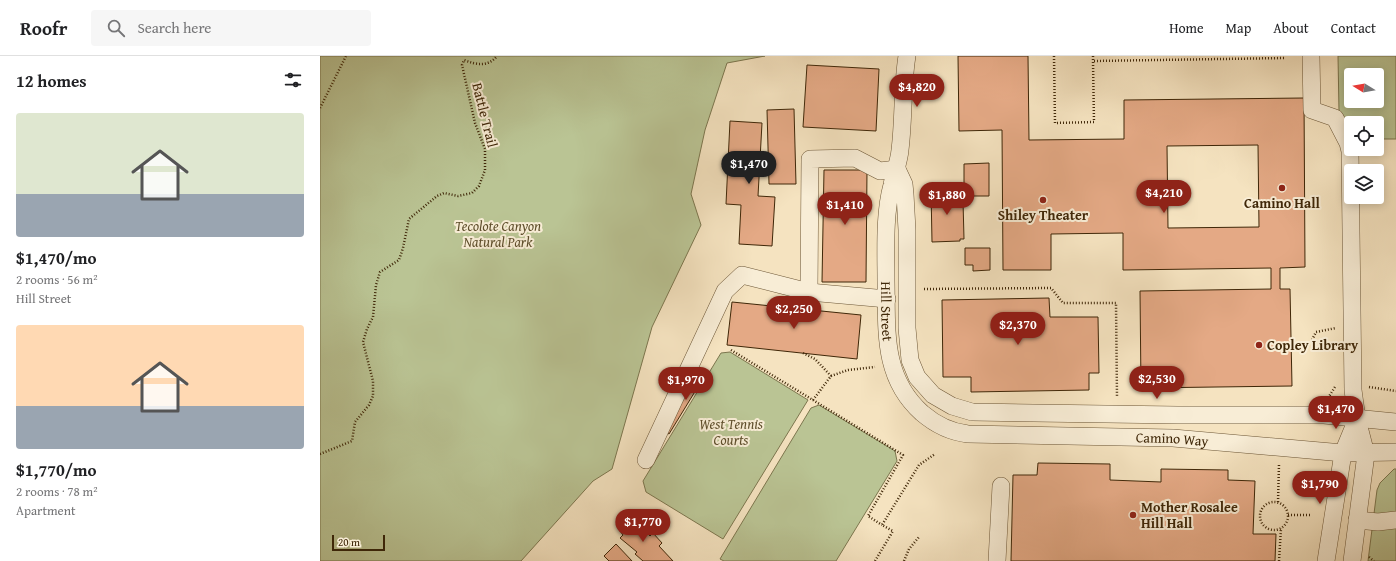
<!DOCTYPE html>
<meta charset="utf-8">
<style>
body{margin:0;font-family:"Gentium Book Plus",serif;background:#f6f6f6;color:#202124;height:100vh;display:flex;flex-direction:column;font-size:15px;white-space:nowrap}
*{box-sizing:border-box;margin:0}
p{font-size:13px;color:#757577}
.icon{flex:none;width:22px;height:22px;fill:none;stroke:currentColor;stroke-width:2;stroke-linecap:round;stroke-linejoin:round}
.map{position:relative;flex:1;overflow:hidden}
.details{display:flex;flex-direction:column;background:#fff;width:320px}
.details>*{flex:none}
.needle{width:26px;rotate:281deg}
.buttons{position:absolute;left:1024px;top:12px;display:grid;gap:8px}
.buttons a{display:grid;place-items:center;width:40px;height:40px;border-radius:4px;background:#fff;box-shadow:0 2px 10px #0003;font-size:20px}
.scale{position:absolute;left:12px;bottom:10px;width:53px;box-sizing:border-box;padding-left:4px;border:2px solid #3f2708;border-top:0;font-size:11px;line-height:14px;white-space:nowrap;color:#3f2708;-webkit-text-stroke:3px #f8edd6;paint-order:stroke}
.price{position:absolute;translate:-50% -34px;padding:0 9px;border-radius:14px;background:#8f2418;color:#fff;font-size:13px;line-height:26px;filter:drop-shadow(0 1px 2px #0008)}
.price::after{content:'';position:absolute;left:50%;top:24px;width:12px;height:9px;margin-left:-6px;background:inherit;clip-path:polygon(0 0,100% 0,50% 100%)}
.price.active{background:#222;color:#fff}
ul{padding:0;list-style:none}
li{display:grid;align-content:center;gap:8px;height:212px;padding:0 16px}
li span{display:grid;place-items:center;height:124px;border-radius:4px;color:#555}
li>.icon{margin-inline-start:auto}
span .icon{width:72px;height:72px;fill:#fffc;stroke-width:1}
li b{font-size:17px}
h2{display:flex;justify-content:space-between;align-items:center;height:48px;padding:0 16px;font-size:17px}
header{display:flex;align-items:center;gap:24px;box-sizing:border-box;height:56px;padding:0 20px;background:#fff;border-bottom:1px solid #e0e0e0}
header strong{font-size:19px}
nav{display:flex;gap:22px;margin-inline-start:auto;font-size:14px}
.search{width:280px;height:36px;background:#f6f6f6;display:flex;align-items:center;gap:10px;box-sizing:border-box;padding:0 14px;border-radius:4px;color:#757577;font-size:15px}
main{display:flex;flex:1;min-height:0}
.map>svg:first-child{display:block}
.green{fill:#bac494;stroke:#7c764e;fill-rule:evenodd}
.building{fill:#e4a985;stroke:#3f2708;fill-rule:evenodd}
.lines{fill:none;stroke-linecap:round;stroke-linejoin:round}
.minor-casing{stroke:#6c5636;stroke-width:18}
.path{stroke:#3f2708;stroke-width:2.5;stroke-dasharray:1 2;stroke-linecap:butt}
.minor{stroke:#f8edd6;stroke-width:17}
.poi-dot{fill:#8f2418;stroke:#f8edd6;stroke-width:1.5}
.labels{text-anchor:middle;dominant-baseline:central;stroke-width:4;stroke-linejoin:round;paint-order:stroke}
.street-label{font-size:14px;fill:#3f2708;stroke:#f8edd6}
.poi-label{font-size:14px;font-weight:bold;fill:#3f2708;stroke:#f8edd6}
.park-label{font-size:14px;font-style:italic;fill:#5e4e2b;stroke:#f8edd6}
</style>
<header>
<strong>Roofr</strong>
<div class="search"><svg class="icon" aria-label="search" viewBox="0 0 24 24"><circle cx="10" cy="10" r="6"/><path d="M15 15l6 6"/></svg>Search here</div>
<nav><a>Home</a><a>Map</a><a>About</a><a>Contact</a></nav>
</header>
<main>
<section class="details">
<h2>12 homes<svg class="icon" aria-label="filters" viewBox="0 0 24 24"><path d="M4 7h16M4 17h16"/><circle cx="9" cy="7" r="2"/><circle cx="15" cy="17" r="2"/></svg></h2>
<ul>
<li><span style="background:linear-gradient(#dfe7d0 65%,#9aa5b1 0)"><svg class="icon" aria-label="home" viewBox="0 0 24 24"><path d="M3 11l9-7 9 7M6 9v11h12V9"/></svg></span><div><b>$1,470/mo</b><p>2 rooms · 56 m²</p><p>Hill Street</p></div></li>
<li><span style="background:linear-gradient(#ffd9b3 65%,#9aa5b1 0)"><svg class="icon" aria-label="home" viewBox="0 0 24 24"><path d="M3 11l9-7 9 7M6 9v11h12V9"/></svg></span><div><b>$1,770/mo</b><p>2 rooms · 78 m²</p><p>Apartment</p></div></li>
</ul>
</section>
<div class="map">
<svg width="1076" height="505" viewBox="0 0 1076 505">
<rect width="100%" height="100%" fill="#f5e3c0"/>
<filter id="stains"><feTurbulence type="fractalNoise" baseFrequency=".005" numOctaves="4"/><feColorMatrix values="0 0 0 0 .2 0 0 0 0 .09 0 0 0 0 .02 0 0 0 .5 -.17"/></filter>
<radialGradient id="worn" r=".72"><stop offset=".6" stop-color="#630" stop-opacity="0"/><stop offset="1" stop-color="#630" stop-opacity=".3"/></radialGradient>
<g class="green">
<path d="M0,0H445L407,7L385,74L371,138L381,169L332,271L292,413L273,425L201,505H0Z"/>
<path d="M1018,0H1076V83H1057V67H1031V81L1019,55ZM1031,19H1057V45H1031Z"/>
<path d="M410,296L488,344L403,483L326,436L323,425L401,297Z"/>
<path d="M499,349L575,395L577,405L516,505H404L400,503L491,352Z"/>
<path d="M1074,413H1076V505H1048L1057,434L1060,427Z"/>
</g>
<g class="building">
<path d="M638,0H708L709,84L804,83V44L984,42L985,211L960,212V233H970L972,330L821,332L820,235L951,233V212L803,214V177L731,178V214H683L682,74L639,75ZM938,89L939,171L848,172L847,90Z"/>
<path d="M487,9L559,13L556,75L483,71Z"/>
<path d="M474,53L476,128H449L447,54Z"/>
<path d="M410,65L442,67L438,140L455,141L452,190L419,188L421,149L406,148Z"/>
<path d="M669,107V140H644V108Z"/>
<path d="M504,114H547L546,226H502Z"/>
<path d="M638,133V145H643L644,183H640V185L612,186L611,134Z"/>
<path d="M645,192H670V214L653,215V209H645Z"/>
<path d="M729,242L730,261H778L779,317H769V334L651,336V321H623L622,244Z"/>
<path d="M412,246L541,259L537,303L407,289Z"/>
<path d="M381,313L387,316L349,378L344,375Z"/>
<path d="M718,407L790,408V424L841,426V413L908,414V424L935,425L933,478H956L955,505H691L693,419H717Z"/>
<path d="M313,462L330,480L333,477L342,487L339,490L353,505H323L315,498L317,496L300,482L303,479L300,475Z"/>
<path d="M296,488L312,505H289L284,500Z"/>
</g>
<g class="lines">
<defs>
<g id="minor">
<path id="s1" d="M587,0C582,31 584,62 580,94C579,106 574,117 572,129C564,158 566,195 566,225C567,275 562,321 602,357C616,369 630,376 648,378L853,382L1023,397L1076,396"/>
<path d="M991,0L992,54L1015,62L1028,87L1030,95L1033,334L1037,363L1046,398L1032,505"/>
<path d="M577,113L584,128L585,138L587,174V272L590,304L597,321L613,339L632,350L652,356L858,359H1004L1076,366"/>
<path d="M489,236L490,103L535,102L560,115L577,113"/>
<path d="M326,404L405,235L422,219L489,236L567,243"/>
<path d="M1037,464L1058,466L1076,464"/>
<path d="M677,505L681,430"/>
<path d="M1006,505L1023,397L1037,363"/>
</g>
</defs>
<use href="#minor" class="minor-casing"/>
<g class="path">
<path d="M734,0L735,67L774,66L773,5"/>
<path d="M773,0V5L965,2"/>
<path d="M0,52L26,0"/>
<path d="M604,233L731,232L743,247H796L797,341"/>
<path d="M992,284L996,276L1016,272"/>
<path d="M411,294L583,399L548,460L562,469"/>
<path d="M483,297L495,303L511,320"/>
<path d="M1049,331L1076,335"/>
<path d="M1008,342L1015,331"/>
<path d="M493,344L511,320L528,314L555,311"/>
<path d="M0,398L32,385L35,366L49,349L53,340V325L43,286L47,273L53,261L56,229L60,216L79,204L83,192L89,163L117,140L124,137L138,140L152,137L159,130L165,114V93L155,67L142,9L144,4C157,9 168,11 177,0"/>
<path d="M958,446L959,408"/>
<circle cx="954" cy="460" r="14"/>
<path d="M968,459H992"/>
<path d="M1049,501L1054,505"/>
<path d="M555,505L573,475L562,469L599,409L615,398"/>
<path d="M584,505L589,493L599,481"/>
<path d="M959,505L961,472"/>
</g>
<use href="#minor" class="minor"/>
</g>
<g class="poi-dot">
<circle cx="962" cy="132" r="4"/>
<circle cx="723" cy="144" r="4"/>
<circle cx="939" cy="289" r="4"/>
<circle cx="813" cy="459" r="4"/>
</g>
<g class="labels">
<g class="street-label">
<text transform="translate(165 59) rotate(76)">Battle Trail</text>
<text stroke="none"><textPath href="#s1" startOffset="257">Hill Street</textPath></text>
<text stroke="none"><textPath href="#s1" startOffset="624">Camino Way</textPath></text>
</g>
<g class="poi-label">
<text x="962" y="147">Camino Hall</text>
<text x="723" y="159">Shiley Theater</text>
<text x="947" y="289" text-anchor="start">Copley Library</text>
<text x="821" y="451" text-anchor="start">Mother Rosalee<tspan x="821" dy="16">Hill Hall</tspan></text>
</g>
<g class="park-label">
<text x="178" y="170">Tecolote Canyon<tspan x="178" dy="16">Natural Park</tspan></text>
<text x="411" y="368">West Tennis<tspan x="411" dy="16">Courts</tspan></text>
</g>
</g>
<rect width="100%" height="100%" filter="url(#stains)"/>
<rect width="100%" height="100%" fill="url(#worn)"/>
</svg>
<div class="buttons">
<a><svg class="needle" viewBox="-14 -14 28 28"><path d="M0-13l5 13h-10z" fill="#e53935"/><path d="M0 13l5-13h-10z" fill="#757577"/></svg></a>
<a><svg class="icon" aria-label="locate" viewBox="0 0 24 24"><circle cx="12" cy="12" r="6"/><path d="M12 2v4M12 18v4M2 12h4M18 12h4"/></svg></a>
<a><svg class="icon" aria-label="layers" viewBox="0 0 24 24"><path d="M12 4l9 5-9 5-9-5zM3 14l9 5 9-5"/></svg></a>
</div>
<div class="scale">20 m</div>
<b class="price" style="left:597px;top:52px">$4,820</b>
<b class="price active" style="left:429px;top:129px">$1,470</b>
<b class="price" style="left:844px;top:158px">$4,210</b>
<b class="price" style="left:627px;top:160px">$1,880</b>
<b class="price" style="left:525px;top:170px">$1,410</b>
<b class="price" style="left:474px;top:274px">$2,250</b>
<b class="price" style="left:698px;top:290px">$2,370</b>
<b class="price" style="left:837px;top:344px">$2,530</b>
<b class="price" style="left:366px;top:345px">$1,970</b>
<b class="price" style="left:1016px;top:374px">$1,470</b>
<b class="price" style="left:1000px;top:449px">$1,790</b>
<b class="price" style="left:323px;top:487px">$1,770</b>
</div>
</main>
